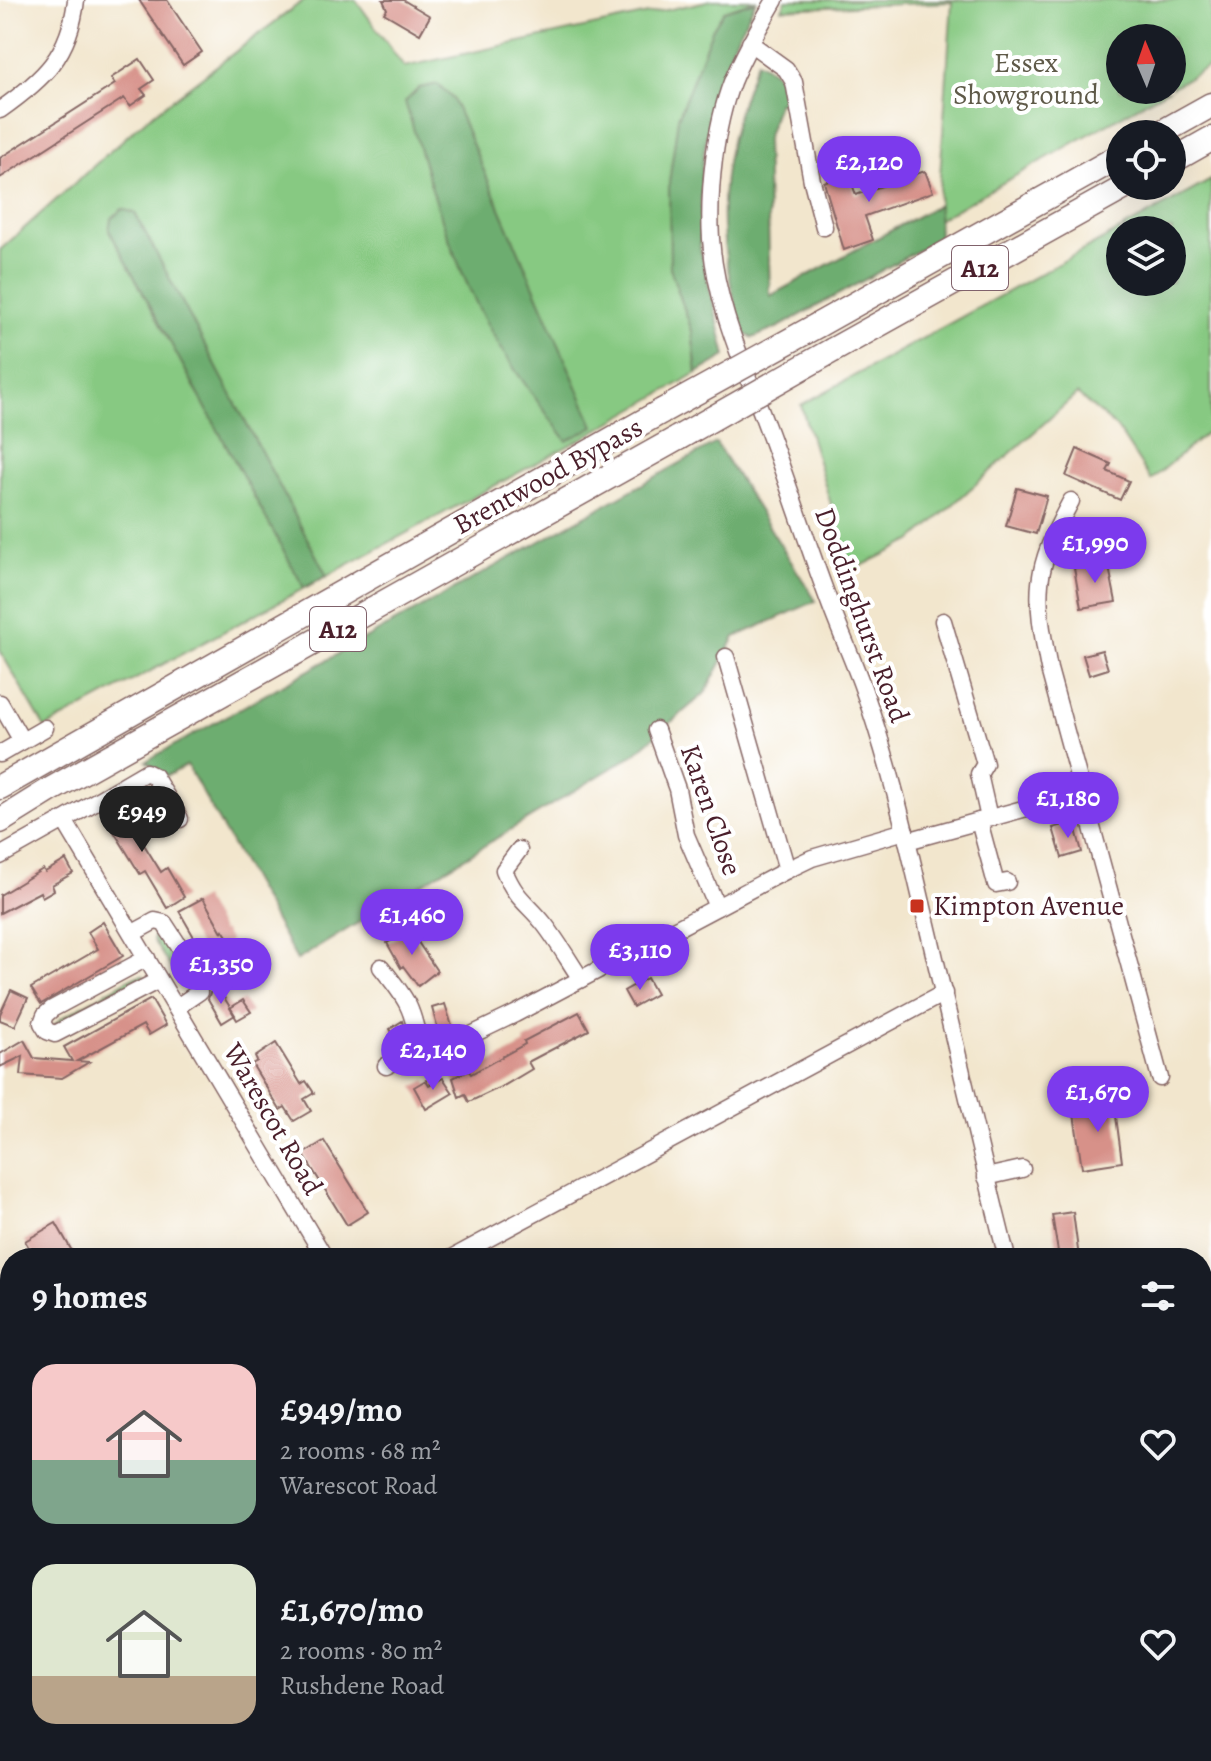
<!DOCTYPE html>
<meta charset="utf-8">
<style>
body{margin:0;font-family:Alegreya,serif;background:#242831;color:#f1f3f6;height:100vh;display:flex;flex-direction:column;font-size:30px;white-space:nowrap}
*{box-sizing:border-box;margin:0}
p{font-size:26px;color:#9ea1a6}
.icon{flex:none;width:44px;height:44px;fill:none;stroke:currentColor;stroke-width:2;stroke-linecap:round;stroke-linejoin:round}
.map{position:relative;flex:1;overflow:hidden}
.panel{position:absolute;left:0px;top:1248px;width:1212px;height:514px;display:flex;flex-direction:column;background:#171b24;border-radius:32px 32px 0 0;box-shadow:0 8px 32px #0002}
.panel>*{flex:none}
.needle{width:52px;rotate:358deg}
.fabs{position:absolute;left:1106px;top:24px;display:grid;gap:16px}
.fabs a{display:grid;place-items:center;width:80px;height:80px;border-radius:50%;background:#171b24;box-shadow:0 8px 32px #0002;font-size:40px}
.price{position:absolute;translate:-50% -68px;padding:0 18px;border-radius:28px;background:#7c3aed;color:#fff;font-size:26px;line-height:52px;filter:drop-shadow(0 2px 4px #0008)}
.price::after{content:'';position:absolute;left:50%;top:48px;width:24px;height:18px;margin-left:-12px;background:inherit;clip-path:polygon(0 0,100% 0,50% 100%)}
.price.selected{background:#222;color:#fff}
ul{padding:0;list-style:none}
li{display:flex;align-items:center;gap:24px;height:200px;padding:0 32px}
li span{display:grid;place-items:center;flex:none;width:224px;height:160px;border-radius:24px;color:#555}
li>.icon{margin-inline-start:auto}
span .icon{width:96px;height:96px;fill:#fffc;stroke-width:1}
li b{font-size:34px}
h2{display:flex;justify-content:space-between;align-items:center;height:96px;padding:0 32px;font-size:34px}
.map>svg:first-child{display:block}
.green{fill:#87c982;stroke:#687456;stroke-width:2}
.forest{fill:#6dad70;stroke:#5c664e;stroke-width:2}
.building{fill:#d79189}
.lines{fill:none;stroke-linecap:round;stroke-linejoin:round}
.minor-casing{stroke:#856564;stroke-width:19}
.major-casing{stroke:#856564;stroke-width:23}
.highway-casing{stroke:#856564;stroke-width:27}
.minor{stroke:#fff;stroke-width:16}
.major{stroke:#fff;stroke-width:20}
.highway{stroke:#fff;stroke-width:24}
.highway-bridge-casing{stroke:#856564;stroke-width:27;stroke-linecap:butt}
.highway-bridge{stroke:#fff;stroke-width:24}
.poi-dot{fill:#c8321e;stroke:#fff;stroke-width:3}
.labels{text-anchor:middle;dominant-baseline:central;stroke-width:8;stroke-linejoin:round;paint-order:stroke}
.shield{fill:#fff;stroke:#80626b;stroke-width:2}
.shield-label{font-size:26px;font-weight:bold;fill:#4a1f2b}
.park-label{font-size:28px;fill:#5f5a49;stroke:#fff}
.street-label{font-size:28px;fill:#4a1f2b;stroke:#fff}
.poi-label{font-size:28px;fill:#4a1f2b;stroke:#fff;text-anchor:start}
</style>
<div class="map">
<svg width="1211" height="1761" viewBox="0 0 1211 1761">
<rect width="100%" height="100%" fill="#fff"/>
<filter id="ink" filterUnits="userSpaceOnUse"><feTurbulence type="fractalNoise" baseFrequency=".0125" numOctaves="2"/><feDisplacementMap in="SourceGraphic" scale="16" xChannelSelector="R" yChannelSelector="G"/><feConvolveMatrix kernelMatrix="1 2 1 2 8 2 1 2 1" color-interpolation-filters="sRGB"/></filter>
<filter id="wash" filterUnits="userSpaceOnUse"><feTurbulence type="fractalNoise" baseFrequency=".006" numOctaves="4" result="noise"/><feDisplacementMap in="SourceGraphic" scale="32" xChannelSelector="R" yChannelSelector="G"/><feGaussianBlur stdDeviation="1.8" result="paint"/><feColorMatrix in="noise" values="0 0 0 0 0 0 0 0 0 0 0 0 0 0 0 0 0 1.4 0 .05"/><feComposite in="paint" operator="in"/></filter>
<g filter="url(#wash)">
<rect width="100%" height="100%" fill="#f2e6cd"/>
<g class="green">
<path d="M304,0H356L404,67L712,0H757L724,11L712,30L678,118L670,268L692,331L697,373L583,438L45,728L0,651V250L145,120Z"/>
<path d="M786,0H1211V65L1172,87V38H1120V90H1167L937,220L952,2L782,9Z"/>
<path d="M1211,180V429L1151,480L1117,428L1077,394L912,541L851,571L801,405L1120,230V282H1172V230H1120Z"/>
<path d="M159,930L193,980L192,986H182L153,940L154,933Z"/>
<path d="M143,975L146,980L66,1026L54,1025L62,1018L133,977Z"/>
<path d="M0,1329L10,1340L8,1393L0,1389Z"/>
<path d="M335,1752H410L427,1761H330Z"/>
</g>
<g class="forest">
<path d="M756,1L733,45L709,122L702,166L700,248L726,356L697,373L692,331L670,268L669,183L678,118L712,30L724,11Z"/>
<path d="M757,61C776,72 787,79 786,103H778L766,139L770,296L938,205L939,239L779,327L753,338L742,333C735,303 727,272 724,242C718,180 733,118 757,61Z"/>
<path d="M438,84L453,99L594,426L567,441C535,398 503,357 479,309C446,244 427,171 405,102L419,88Z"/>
<path d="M122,209L135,213L327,576L304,588L109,230L111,219Z"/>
<path d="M716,443L816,601L735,637L705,693L633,755L297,960L187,765L167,776L146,761Z"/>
</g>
<g id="blocks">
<g class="building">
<path d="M139,0H167L202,52L183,65Z"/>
<path d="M383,0H403L430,16L420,34L384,13L387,9Z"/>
<path d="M140,59L154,80L141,89L146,95L130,106L124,98L0,178V158L115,84L111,78Z"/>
<path d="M925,171L933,192L865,216L873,240L844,250L824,182L848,173L856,195Z"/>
<path d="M1077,449L1111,464L1107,471L1129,481L1120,500L1066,476Z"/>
<path d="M1017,488L1047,496L1036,534L1006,526Z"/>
<path d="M1108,562L1116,602L1081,608L1074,568Z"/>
<path d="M1102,650L1108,669L1089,675L1083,655Z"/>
<path d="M122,800L129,811L125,814L161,872L167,868L184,897L167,908L145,871L140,874L102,812Z"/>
<path d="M1074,822L1082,852L1062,858L1053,828Z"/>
<path d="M66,860L73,873L52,885L54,890L42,897L40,892L0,913V895L43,869L45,872Z"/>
<path d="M203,898L222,932L223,930L230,941L221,947L233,967L217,977L179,911Z"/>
<path d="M103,922L123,956L41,1004L31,988L98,949L88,932Z"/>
<path d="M410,930L437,971L418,986L403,966L401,968L387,943Z"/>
<path d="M647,978L656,994L633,1007L624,991Z"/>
<path d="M218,988L235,1015L222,1023L208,999L210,993Z"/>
<path d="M11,990L28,998L15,1026L0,1020V1014Z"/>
<path d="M151,999L166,1025L149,1035L143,1025L77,1061L89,1062L62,1078L21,1075L23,1056L0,1067V1054L24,1040L34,1058L72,1061L64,1047Z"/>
<path d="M243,1000L251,1012L237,1020L230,1008Z"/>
<path d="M445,1004L452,1026L438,1030L432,1008Z"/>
<path d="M579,1012L589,1030L528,1062L532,1069L505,1085L469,1102L465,1094L459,1097L453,1078L468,1070L471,1074L525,1044L524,1041Z"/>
<path d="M402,1021L407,1040L400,1045L390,1029Z"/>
<path d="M276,1043L301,1084L306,1081L314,1093L304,1099L311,1111L294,1121L285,1107L280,1110L252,1064L257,1061L255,1057Z"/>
<path d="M443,1078L453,1093L426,1109L414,1087L426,1080L429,1085Z"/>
<path d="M1114,1101L1122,1162L1082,1168L1073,1107Z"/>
<path d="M324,1141L368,1212L347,1225L303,1154Z"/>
<path d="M1073,1212L1079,1258H1059L1052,1215Z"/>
<path d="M56,1223L76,1258H35L25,1241Z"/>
</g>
</g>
</g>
<g filter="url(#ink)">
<use href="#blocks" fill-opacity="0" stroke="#856564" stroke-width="2"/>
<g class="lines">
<defs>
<g id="minor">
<path d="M775,0C759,27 744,53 732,82C715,126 708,191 711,239C716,307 744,365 767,427C788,483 806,540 827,596C838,627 852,657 863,688C892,769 910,853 930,937C955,1044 980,1151 1007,1258"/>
<path d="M750,43L786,69L794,82L812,181L824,227"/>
<path d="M0,110C44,79 70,55 76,0"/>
<path d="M1071,501C1033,572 1034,591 1049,669L1160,1078"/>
<path d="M943,621L985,764L979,774L989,818"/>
<path d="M726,657L787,870"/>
<path d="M0,703L22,741"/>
<path d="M656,730L677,789L686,835L717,907"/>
<path d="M0,754L45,728"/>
<path d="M64,820L146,772L154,776L180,819"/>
<path d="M979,821L996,884L1007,882"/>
<path d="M907,841L1081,793"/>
<path d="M519,850L504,870C516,900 528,903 545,925C558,942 569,961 581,979"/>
<path d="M0,856L64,820L325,1258"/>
<path d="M133,933L155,921L164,923L198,975L199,992L177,1007"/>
<path d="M147,958L52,1009L45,1015L42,1023L47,1031L55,1034L159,980"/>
<path d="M381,967C407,999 413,1008 420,1049"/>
<path d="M386,1066L420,1049L465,1038L515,1014L787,870L812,858L905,831"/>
<path d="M986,1177L1022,1169"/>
<path d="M452,1258L944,993"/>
<path d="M0,1490L10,1497"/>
<path d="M0,1528L10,1511"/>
<path d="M1202,1745L1211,1744"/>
<path d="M279,1752L299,1761"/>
<path d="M1136,1754L1150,1752"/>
<path d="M82,1761L84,1752"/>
<path d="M229,1761L232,1752"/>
<path d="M309,1761L320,1752"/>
<path d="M477,1761L480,1752"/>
</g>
<g id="major">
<path d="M0,1308L10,1318"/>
<path d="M899,1752L913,1761"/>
</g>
<g id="highway">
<path d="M1159,134L1211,105"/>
<path d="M1172,161L1211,139"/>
<path d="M818,325L1120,156"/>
<path d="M833,350L1127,186"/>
<path d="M0,787L662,411"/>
<path d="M0,821L50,790L678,438"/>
</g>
</defs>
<use href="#minor" class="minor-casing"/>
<use href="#major" class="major-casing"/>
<use href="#highway" class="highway-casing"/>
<use href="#minor" class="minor"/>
<use href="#major" class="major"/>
<use href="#highway" class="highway"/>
<defs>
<g id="highway-bridge">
<path d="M662,411L818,325"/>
<path d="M678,438L833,350"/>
</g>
</defs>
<use href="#highway-bridge" class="highway-bridge-casing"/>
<use href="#highway-bridge" class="highway-bridge"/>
</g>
</g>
<rect class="poi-dot" x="909" y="898" width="16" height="16" rx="4"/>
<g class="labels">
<g class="shield">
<rect x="952" y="246" width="56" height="44" rx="6"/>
<rect x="310" y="607" width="56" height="44" rx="6"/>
</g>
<g class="shield-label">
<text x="980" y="268">A12</text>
<text x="338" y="629">A12</text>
</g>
<g class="park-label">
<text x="1026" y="63">Essex<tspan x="1026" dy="32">Showground</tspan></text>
</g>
<g class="street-label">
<text transform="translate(548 476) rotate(-29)">Brentwood Bypass</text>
<text transform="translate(862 615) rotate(70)">Doddinghurst Road</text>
<text transform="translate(711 810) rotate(71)">Karen Close</text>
<text transform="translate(273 1119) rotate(60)">Warescot Road</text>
</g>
<g class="poi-label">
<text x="933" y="906">Kimpton Avenue</text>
</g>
</g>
</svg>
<div class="fabs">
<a><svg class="needle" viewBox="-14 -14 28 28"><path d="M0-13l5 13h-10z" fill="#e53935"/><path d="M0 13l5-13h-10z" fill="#9ea1a6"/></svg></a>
<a><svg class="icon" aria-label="locate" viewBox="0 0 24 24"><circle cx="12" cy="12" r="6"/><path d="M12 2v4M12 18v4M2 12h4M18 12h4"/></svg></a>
<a><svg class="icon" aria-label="layers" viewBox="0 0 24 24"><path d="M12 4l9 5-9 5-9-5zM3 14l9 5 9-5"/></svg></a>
</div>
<b class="price" style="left:869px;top:204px">£2,120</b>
<b class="price" style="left:1095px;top:585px">£1,990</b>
<b class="price" style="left:1068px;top:840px">£1,180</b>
<b class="price selected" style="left:142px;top:854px">£949</b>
<b class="price" style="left:412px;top:957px">£1,460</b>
<b class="price" style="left:640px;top:992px">£3,110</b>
<b class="price" style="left:221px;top:1006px">£1,350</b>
<b class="price" style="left:433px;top:1092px">£2,140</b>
<b class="price" style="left:1098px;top:1134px">£1,670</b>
<section class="panel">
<h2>9 homes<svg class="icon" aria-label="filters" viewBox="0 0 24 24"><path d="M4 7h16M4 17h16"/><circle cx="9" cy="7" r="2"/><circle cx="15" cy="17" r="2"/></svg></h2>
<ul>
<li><span style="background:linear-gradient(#f6c9c9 60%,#7fa58c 0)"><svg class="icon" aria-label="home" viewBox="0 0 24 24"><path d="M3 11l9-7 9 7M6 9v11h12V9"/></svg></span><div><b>£949/mo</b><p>2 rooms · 68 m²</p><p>Warescot Road</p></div><svg class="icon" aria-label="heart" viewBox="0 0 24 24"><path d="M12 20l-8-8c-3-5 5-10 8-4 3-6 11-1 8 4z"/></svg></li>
<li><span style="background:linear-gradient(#dfe7d0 70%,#b9a48a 0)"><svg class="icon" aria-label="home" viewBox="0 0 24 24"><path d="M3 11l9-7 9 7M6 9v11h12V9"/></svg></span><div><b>£1,670/mo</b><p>2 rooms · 80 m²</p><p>Rushdene Road</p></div><svg class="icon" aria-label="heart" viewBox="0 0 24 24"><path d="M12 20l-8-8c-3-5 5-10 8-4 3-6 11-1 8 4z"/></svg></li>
</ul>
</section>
</div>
